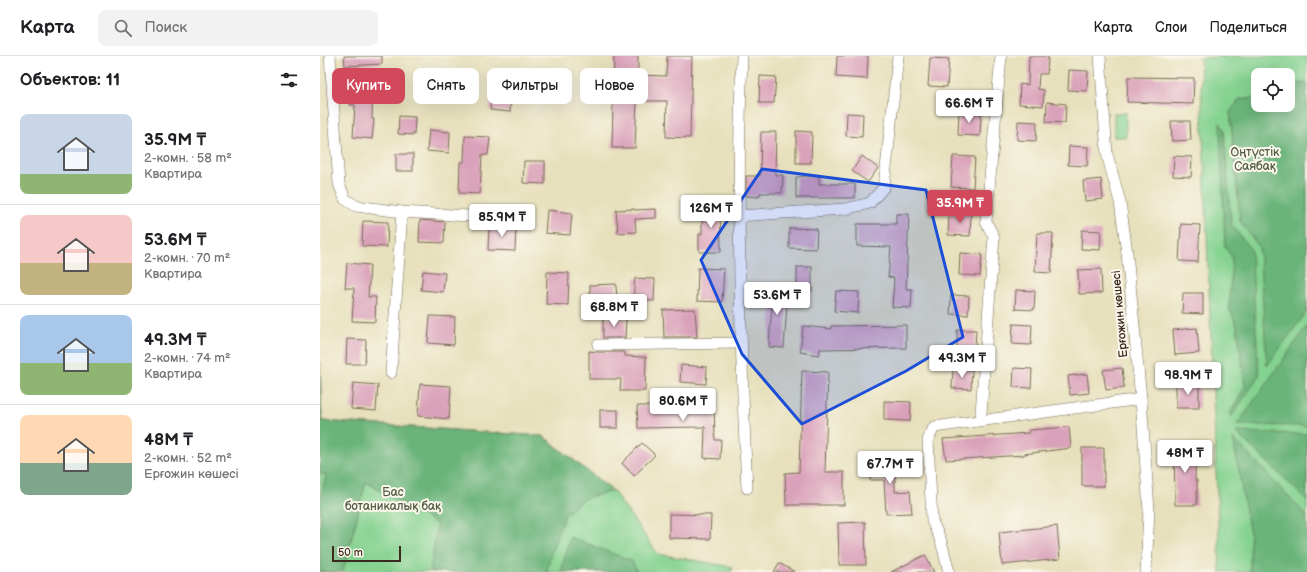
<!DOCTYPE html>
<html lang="ru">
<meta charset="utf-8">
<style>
body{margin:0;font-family:"Balsamiq Sans",sans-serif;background:#f2f2f2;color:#202124;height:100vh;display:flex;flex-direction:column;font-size:15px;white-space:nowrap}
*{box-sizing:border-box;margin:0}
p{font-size:13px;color:#757577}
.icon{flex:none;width:22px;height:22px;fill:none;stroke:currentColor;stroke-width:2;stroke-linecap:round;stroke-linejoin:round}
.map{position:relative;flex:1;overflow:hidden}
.sheet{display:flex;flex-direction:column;background:#fff;width:320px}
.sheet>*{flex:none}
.hud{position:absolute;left:12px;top:12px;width:380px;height:36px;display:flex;gap:8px}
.tools{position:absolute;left:931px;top:12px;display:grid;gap:8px}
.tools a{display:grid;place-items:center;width:44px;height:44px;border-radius:8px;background:#fff;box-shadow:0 4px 16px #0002;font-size:20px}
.scale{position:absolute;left:12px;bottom:10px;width:69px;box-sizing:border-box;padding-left:4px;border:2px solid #3b2a1e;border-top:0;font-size:11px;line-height:14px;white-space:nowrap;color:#3b2a1e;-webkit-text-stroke:3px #fbf7ec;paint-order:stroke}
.price{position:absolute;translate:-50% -34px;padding:0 9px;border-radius:4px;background:#fff;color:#222;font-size:13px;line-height:26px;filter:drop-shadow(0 1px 2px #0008)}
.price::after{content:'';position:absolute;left:50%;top:24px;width:12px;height:9px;margin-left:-6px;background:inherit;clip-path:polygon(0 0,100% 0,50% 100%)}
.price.current{background:#d1495b;color:#fff}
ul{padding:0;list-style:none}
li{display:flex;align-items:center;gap:12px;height:100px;padding:0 20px}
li+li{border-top:1px solid #e0e0e0}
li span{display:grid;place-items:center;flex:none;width:112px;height:80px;border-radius:8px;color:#555}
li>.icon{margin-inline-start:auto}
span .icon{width:48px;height:48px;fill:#fffc;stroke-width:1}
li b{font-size:17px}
h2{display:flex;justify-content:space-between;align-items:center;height:48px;padding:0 20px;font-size:17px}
.pill{padding:0 14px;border-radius:8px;background:#fff;box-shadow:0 4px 16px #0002;font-size:14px;line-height:36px}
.pill.current{background:#d1495b;color:#fff}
header{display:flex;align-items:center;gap:24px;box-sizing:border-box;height:56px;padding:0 20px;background:#fff;border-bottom:1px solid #e0e0e0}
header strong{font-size:19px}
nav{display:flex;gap:22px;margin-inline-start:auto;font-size:14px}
.search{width:280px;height:36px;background:#f2f2f2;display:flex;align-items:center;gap:10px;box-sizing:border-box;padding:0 14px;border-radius:8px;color:#757577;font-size:15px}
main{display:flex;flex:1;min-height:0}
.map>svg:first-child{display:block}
.green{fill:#84d290;stroke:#607e57;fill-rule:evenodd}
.forest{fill:#6bb47a;stroke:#536f4c}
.building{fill:#daa2ba}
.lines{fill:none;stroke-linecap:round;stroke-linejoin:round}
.minor-casing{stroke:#776a55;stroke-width:12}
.minor{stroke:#fff;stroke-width:11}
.marked{fill:#1d4ed8;fill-opacity:0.2;stroke:#1d4ed8;stroke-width:3;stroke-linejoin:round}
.labels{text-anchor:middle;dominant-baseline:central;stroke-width:4;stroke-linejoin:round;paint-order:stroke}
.park-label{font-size:12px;fill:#515c40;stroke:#fbf7ec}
.street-label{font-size:12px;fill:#3b2a1e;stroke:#fbf7ec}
</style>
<header>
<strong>Карта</strong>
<div class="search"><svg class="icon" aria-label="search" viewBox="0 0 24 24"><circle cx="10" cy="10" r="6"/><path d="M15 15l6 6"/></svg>Поиск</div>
<nav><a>Карта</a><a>Слои</a><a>Поделиться</a></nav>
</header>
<main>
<section class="sheet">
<h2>Объектов: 11<svg class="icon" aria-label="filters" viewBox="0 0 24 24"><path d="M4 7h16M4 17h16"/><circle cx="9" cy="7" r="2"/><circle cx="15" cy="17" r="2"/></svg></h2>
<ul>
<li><span style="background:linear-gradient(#c9d6e8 75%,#8fb573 0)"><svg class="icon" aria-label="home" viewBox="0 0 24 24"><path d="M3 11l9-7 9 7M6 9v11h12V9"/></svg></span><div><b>35.9M ₸</b><p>2-комн. · 58 m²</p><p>Квартира</p></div></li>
<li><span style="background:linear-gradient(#f6c9c9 60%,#c2b280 0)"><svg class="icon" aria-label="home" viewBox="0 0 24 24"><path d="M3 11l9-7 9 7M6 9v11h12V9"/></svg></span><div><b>53.6M ₸</b><p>2-комн. · 70 m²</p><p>Квартира</p></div></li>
<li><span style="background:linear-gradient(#a9c7e8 60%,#8fb573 0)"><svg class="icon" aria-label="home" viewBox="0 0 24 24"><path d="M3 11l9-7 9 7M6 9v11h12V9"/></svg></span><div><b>49.3M ₸</b><p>2-комн. · 74 m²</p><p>Квартира</p></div></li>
<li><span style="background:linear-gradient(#ffd9b3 60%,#7fa58c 0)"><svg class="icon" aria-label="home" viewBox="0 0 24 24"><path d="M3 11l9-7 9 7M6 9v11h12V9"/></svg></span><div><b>48M ₸</b><p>2-комн. · 52 m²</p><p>Ерғожин көшесі</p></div></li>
</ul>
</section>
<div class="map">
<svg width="987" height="516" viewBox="0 0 987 516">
<rect width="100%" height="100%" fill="#fbf7ec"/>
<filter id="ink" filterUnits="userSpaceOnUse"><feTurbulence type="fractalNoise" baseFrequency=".025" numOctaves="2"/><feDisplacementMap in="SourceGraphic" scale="8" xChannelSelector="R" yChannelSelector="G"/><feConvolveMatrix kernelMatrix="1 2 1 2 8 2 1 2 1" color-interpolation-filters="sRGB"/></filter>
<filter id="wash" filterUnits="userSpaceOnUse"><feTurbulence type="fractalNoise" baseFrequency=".012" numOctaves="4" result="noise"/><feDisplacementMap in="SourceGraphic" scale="16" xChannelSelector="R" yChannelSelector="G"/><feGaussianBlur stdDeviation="0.9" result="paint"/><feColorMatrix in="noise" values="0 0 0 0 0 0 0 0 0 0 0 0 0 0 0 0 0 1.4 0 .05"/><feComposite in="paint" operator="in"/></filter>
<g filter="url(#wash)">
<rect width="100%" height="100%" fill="#e7e0bc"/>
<g class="green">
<path d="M912,0H987V516H900L880,2ZM938,19H968V49H938Z"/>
<rect x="794" y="57" width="12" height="24"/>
<path d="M0,306L2,365L223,380L293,435L338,498L413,511L411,516H0Z"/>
</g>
<g class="forest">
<path d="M987,27V255L947,310L939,191L920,165L910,56L920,43L938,42V49H968V29Z"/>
<path d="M900,67L904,73L911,168L931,194L939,320L911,361L910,357L925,331L917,270L909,252L912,201L905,191Z"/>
<path d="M987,270V370L917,369Z"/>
<path d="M0,306L2,365L223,380L293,435L263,443L245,459L231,497L227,516H110L117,468L46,426L23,516H0V446L6,418H0Z"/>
<path d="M916,376L987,378V444Z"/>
<path d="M913,382L987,460V516H930V479Z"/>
<path d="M250,481L312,505L317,516H241Z"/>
</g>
<g id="blocks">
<g class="building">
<path d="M24,0H62V8L25,10Z"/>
<path d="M294,0H318V19L346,20L347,0H372L370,82L346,81L347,45H317L315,92H292Z"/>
<path d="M517,0H548L547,23L516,21Z"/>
<path d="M709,0H728L727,18H719L718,33L724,34L723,50L699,48L700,28L708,29Z"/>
<path d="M610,2L629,3L627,31L608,30Z"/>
<path d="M749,14L768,15L767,35L748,34Z"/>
<path d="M128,16V33H112L111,17Z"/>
<path d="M440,20L456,21L454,47H439Z"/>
<path d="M808,21L874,22L873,48L807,46Z"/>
<path d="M31,24L53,25L52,63H54L52,83L33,81L35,49H30Z"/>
<path d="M171,39L191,41L190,56L170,54Z"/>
<path d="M727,46L746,48L745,67L726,66Z"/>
<path d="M639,56L661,58L660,80L638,79Z"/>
<path d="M527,57L543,58L542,81L526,80Z"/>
<path d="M79,60L95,61L94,79L78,78Z"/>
<path d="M698,65L717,66L716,85L697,84Z"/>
<path d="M851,65H870L871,84L852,85Z"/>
<path d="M109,74L130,76L129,97L107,95Z"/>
<path d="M476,75L492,76L491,107H476Z"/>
<path d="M441,76H456L455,119H463L462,137H440L439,141L426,140V120H440Z"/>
<path d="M145,80L170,81L168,99H162L160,138L139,137L140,106H144Z"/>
<path d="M749,90L768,91L767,110L748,109Z"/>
<rect x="76" y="98" width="17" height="17"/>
<path d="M542,100L558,112L548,126L532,115Z"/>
<path d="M633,100L655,101L653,132L631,131Z"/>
<path d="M854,100L872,101L871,121L853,120Z"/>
<path d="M204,105H225V128L203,127Z"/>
<path d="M491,120H499V128H535V142H476V121Z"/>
<path d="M781,123L783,143L765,145L763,125Z"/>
<path d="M400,148L401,196H379V178H382V149Z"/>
<path d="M314,153V154L336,153V162L315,163L316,176L298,177L296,154Z"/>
<path d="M227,154L252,157L250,179L225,177Z"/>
<path d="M629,157L651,158L650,180L628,179Z"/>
<path d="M576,158H589L586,233H592L591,252L572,251L574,222L568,221L571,191L537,190V168H576Z"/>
<path d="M100,164L125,166L124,187L99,186Z"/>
<path d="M43,165L68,166L67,191L42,190Z"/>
<path d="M861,168L880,169L878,206L859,205Z"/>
<path d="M169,170L196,171L195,195L168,194Z"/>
<path d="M469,172L497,173L496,193L469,192Z"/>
<path d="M762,174L781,175L780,194L761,193Z"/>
<path d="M717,177H733L731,217L715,216Z"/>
<path d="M640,197L662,198L660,220L639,219Z"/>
<path d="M27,207L50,209L48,241H56L55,266L32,265L34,232H25Z"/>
<rect x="477" y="211" width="15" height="24"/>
<path d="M378,212L404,213L402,246L377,245Z"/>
<path d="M781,213L782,237L759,238L758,214Z"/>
<path d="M103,215L125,217L123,236L101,234Z"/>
<path d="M227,216L249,217L248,249L226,248Z"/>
<path d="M315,222L335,223L334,245L313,244Z"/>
<path d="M296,228L297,246L270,247V229Z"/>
<path d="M444,233L468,234L464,292L449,291L452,248H443Z"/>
<path d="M696,234L715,235L714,254L695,253Z"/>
<path d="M516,235L539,236L538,257L514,255Z"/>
<path d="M863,237H883V258L862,257Z"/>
<path d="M631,239L649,240L648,259L630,258Z"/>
<path d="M375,253L377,281H344L343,254Z"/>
<path d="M110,260L135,261L134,289L108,287Z"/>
<path d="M283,262L306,263L305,282H283Z"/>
<path d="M693,268L712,269L711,289L692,288Z"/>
<path d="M586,269V292L500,293L499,299L480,296L483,270L511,273V270Z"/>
<path d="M877,272L879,297L855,299L853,274Z"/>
<path d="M637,274H656L655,294L637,293Z"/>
<path d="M27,283L46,284L45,308H26Z"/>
<path d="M269,295L278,296H305V300L326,301L325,335H300L301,323H269Z"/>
<path d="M361,309L387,311L386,328L360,326Z"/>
<path d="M694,312L712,313L711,332L693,331Z"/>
<path d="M802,312L804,332L786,334L783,314Z"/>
<path d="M633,313L652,314L651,333L632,332Z"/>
<path d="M482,315L508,316L505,416H524V449H466L465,417L479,416Z"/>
<path d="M767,318L769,337L750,339L748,320Z"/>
<path d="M33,327L58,329L56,355L31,353Z"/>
<path d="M100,328L131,330L129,363L98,360Z"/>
<rect x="856" y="328" width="23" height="24"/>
<path d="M564,345L591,346L590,365L564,364Z"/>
<path d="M394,349L395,384H401L400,403L384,402L385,371L318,372L317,350Z"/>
<rect x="280" y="354" width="18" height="18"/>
<path d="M749,371L751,392L704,398V399L626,404L623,383L709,377V374Z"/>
<path d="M322,387L335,399L314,420L302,407Z"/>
<path d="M854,387L876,388L875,424H877V449H855Z"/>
<rect x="762" y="392" width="22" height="38"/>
<path d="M550,400H575V436L590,435L592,457L566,458L564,424H550Z"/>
<path d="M349,458L391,459L390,483L349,482Z"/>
<path d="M545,466L546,509H519L518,467Z"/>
<path d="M737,470L740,503L682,509L679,476Z"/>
<path d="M605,499L614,516H571Z"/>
<path d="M459,507L475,516H454Z"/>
</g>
</g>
</g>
<g filter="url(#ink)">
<use href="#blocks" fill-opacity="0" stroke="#776a55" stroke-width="1"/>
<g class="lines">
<defs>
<g id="minor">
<path d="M10,0L19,128L25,143L36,150L82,156L198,163"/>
<path d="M422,0C416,144 420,288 427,432"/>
<path d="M780,0L787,98L800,146L807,197L821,343L829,454L826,516"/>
<path d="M418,160L525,153L550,147L564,131L578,0"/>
<path d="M278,289L421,287"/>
<path d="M71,317L82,156"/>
<path d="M661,357L674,181L666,166L681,0"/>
<path d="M629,516L621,485L612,465L608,384L614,371L821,343"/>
</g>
</defs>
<use href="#minor" class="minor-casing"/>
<use href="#minor" class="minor"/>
</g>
</g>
<path class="marked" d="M442,113L606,134L643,281L586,315L482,368L422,298L381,204Z"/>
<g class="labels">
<g class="park-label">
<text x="935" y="96">Оңтүстік<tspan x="935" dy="14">Саябақ</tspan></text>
<text x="73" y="436">Бас<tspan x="73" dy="14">ботаникалық бақ</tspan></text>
</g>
<g class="street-label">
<text transform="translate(800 258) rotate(-95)">Ерғожин көшесі</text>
</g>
</g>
</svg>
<div class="tools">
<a><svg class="icon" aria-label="locate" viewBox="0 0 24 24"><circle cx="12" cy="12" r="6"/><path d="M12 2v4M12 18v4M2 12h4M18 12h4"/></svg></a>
</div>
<div class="scale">50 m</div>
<b class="price" style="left:649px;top:68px">66.6M ₸</b>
<b class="price current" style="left:640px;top:168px">35.9M ₸</b>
<b class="price" style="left:391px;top:173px">126M ₸</b>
<b class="price" style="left:182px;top:182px">85.9M ₸</b>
<b class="price" style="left:457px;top:260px">53.6M ₸</b>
<b class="price" style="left:294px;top:272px">68.8M ₸</b>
<b class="price" style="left:642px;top:323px">49.3M ₸</b>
<b class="price" style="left:868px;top:340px">98.9M ₸</b>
<b class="price" style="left:363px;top:366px">80.6M ₸</b>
<b class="price" style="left:865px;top:418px">48M ₸</b>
<b class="price" style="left:570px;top:429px">67.7M ₸</b>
<div class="hud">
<a class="pill current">Купить</a>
<a class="pill">Снять</a>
<a class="pill">Фильтры</a>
<a class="pill">Новое</a>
</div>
</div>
</main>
